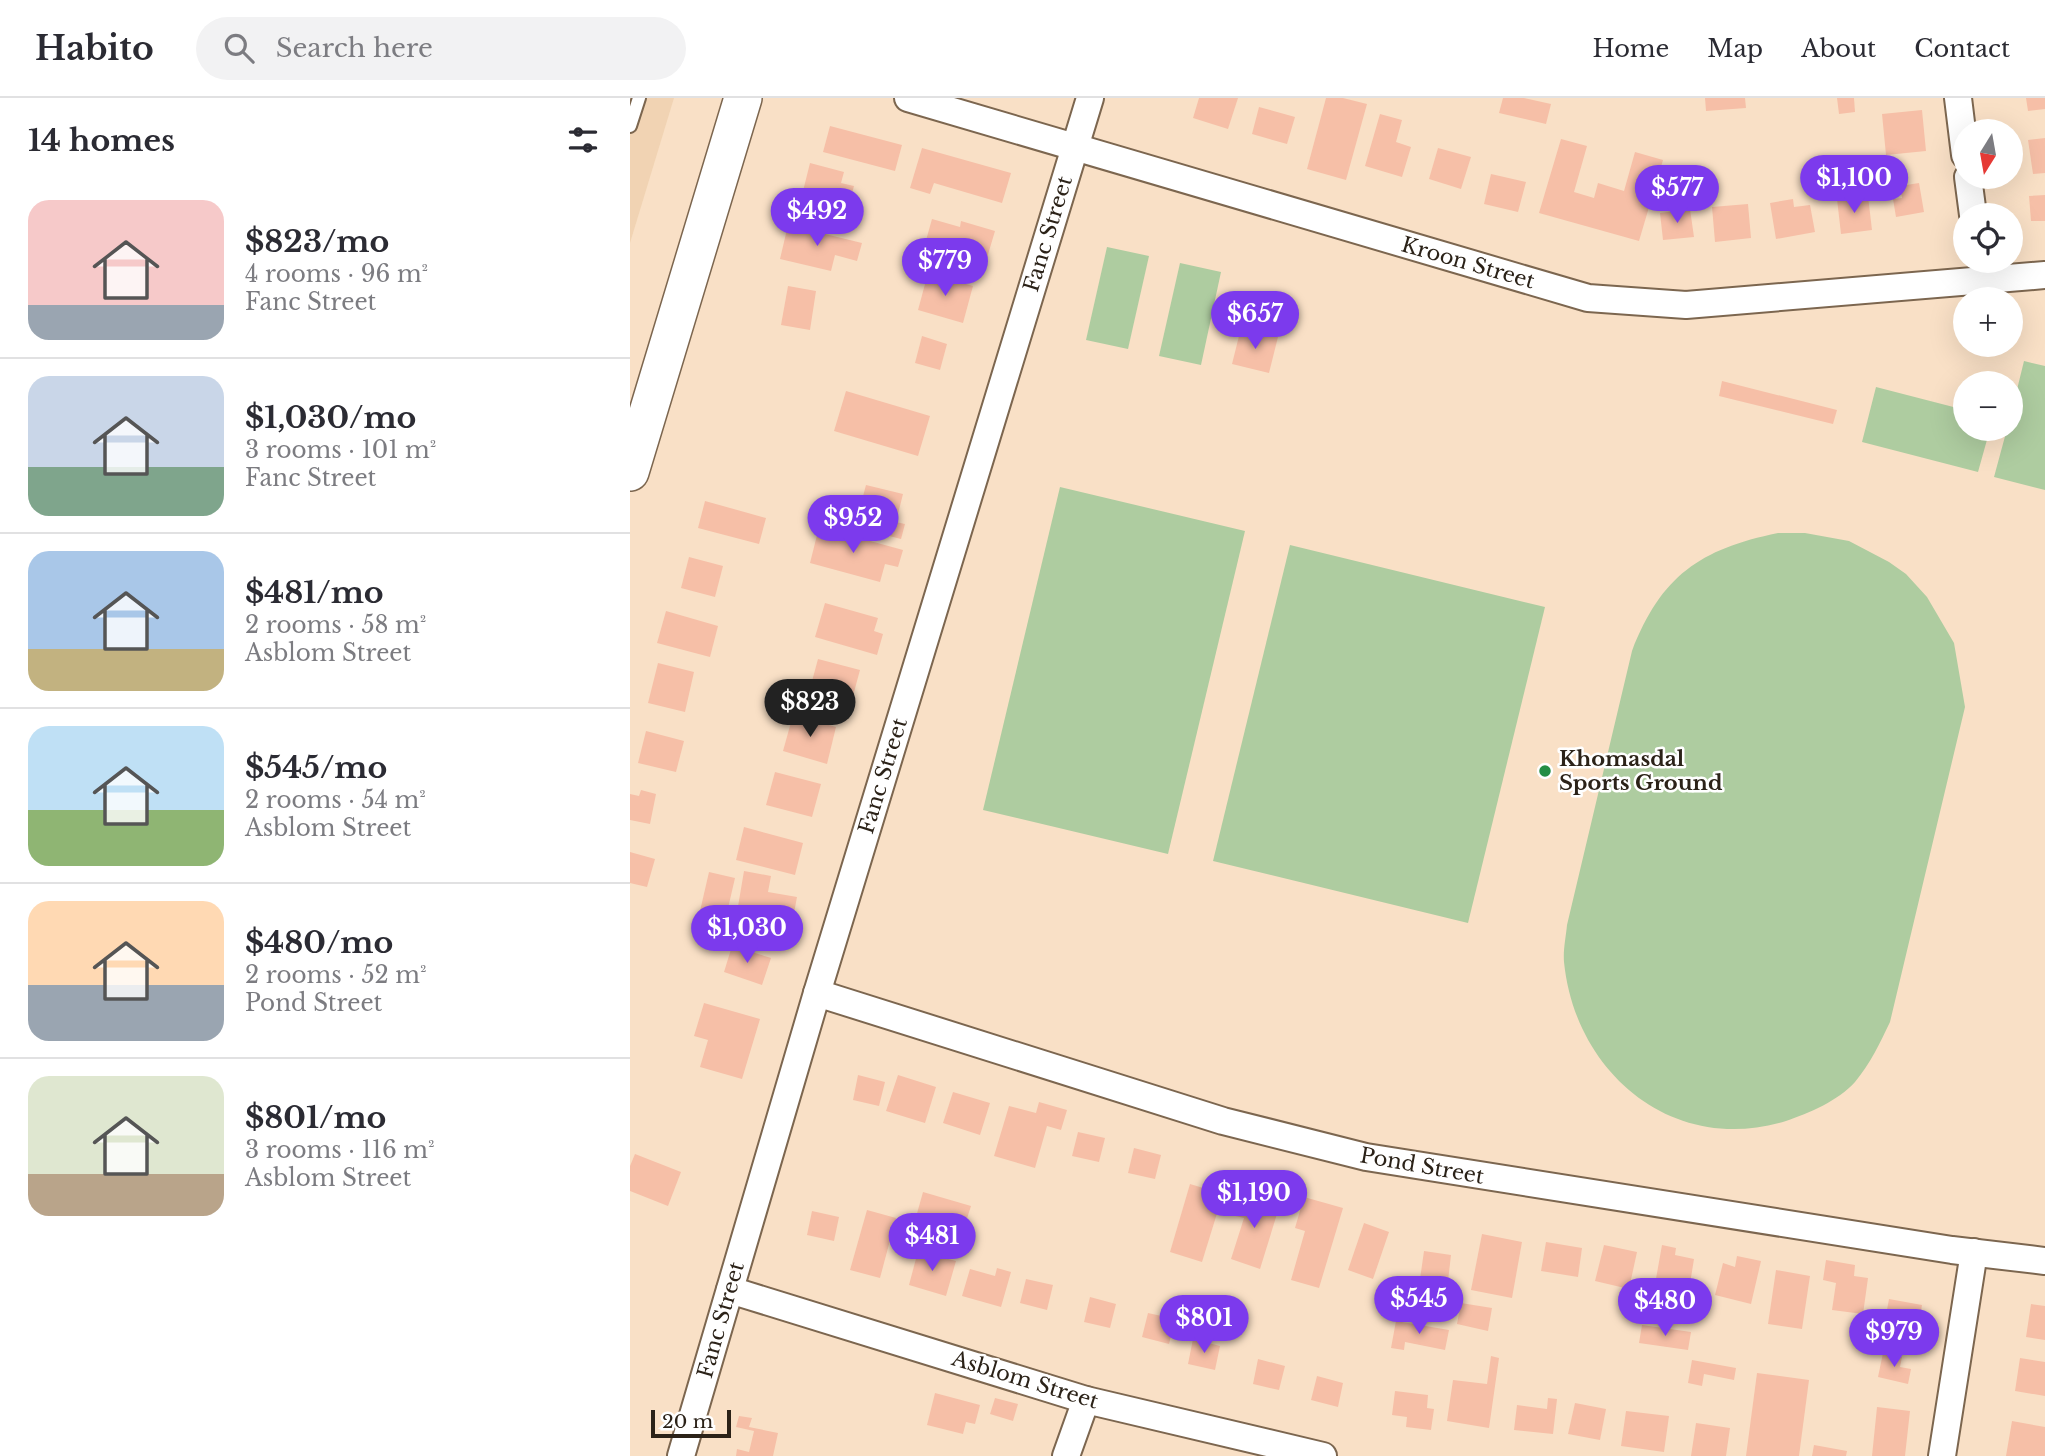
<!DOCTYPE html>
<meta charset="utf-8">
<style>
body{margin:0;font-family:"Libre Baskerville",serif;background:#f2f2f3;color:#2b2b33;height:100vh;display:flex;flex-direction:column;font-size:26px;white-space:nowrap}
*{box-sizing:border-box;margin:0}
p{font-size:23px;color:#7c7c81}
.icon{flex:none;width:38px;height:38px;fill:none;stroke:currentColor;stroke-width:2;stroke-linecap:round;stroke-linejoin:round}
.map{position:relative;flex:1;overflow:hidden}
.side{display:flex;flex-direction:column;background:#fff;width:630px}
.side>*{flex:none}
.needle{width:46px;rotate:191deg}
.controls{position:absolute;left:1323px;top:21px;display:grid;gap:14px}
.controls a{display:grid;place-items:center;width:70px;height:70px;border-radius:50%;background:#fff;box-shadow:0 7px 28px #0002;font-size:35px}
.scale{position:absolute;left:21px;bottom:18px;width:80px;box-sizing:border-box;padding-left:7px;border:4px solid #2b2218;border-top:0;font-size:19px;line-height:24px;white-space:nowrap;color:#2b2218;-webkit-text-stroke:5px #fff;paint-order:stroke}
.price{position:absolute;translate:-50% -60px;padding:0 16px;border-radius:24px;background:#7c3aed;color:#fff;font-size:23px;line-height:46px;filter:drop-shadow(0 2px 4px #0008)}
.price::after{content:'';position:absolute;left:50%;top:42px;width:21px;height:16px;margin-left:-10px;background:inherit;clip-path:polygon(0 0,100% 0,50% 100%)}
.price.active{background:#222;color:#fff}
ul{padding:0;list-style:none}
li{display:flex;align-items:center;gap:21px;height:175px;padding:0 28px}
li+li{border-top:2px solid #e1e1e2}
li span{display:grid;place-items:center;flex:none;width:196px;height:140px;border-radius:21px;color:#555}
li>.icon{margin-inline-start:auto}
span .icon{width:84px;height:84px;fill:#fffc;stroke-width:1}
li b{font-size:30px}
h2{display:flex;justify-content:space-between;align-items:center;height:84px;padding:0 28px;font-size:30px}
header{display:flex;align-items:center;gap:42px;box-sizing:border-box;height:98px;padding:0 35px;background:#fff;border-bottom:2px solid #e1e1e2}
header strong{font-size:33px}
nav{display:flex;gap:38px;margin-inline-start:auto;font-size:24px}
.search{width:490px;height:63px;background:#f2f2f3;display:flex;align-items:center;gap:18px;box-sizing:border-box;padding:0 24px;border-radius:38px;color:#7c7c81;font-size:26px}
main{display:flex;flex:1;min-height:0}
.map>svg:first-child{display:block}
.built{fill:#f1d3b3}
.green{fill:#aecca0}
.building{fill:#f6bfa7}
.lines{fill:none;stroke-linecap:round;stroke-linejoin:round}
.lane-casing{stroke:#7c664f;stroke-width:16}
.street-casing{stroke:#7c664f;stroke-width:30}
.secondary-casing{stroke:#7c664f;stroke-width:40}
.lane{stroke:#fff;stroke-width:12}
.street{stroke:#fff;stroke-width:26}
.secondary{stroke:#fff;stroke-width:37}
.poi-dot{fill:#238d44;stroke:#fff;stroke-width:2.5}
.labels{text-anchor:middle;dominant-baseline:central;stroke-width:5;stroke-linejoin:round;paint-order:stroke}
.street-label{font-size:21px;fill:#2b2218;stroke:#fff}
.poi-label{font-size:21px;font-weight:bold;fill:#2b2218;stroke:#fff;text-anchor:start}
</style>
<header>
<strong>Habito</strong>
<div class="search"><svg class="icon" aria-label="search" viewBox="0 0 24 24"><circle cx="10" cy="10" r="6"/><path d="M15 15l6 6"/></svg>Search here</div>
<nav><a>Home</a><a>Map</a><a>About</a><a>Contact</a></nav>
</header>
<main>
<section class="side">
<h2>14 homes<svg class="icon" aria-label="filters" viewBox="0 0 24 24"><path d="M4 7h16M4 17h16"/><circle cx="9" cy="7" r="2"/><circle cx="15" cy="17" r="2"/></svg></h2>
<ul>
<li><span style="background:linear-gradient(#f6c9c9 75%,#9aa5b1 0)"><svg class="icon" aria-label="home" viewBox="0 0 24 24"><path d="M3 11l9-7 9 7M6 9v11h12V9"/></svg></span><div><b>$823/mo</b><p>4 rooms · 96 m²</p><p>Fanc Street</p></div></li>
<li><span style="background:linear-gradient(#c9d6e8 65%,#7fa58c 0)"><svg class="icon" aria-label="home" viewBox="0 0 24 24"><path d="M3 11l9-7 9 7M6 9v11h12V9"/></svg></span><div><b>$1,030/mo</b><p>3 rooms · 101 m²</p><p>Fanc Street</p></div></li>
<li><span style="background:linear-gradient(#a9c7e8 70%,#c2b280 0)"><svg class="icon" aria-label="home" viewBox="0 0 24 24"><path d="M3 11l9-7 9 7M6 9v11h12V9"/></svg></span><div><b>$481/mo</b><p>2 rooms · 58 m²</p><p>Asblom Street</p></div></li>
<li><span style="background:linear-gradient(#bfe0f5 60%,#8fb573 0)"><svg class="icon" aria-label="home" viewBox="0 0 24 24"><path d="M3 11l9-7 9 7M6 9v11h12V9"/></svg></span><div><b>$545/mo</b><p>2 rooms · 54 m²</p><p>Asblom Street</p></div></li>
<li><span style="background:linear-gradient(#ffd9b3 60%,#9aa5b1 0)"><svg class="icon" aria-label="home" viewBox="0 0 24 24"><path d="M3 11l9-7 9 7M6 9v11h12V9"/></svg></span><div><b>$480/mo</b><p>2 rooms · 52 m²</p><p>Pond Street</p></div></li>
<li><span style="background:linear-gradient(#dfe7d0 70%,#b9a48a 0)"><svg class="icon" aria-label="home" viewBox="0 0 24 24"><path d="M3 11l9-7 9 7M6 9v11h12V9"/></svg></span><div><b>$801/mo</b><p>3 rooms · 116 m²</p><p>Asblom Street</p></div></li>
</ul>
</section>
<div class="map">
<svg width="1415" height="1358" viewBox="0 0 1415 1358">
<rect width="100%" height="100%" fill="#f9e0c6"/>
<path class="built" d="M0,0H44L0,145Z"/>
<g class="green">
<path d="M477,149L519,158L498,251L456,242Z"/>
<path d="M550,165L591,174L571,267L529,258Z"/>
<path d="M1394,263L1415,268V392L1364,379L1377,331H1381V316Z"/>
<path d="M1246,289L1335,312V331H1360L1348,374L1232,344Z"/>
<path d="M430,389L615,433L538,756L353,712Z"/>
<path d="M1148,435H1175L1219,443L1259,464L1276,476L1297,499L1324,545L1335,609L1260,924C1250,945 1240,966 1225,984C1208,1003 1179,1015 1156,1023C1043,1058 945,975 934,864C933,852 936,838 937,827L1002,553C1031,478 1070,451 1148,435Z"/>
<path d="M660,447L915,509L838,825L583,763Z"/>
</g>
<g class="building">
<path d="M569,0H608L598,31L563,20Z"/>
<path d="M696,0H713L737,6L716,82L677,71Z"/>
<path d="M873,0H894L921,6L916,26L869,15Z"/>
<path d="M1075,0H1115L1116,10L1076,13Z"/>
<path d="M1207,0H1224L1225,14L1209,16Z"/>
<path d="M1396,0H1415V11L1398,13Z"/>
<path d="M629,9L665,19L657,46L622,36Z"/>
<path d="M1292,12L1296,53L1256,57L1252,16Z"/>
<path d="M750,16L772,22L766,44L781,49L772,79L735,68Z"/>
<path d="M200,28L272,47L265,73L193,54Z"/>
<path d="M1415,40V75L1403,76L1398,42Z"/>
<path d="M931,41L957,48L944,94L964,100L968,85L994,93L1005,54L1033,62L1009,143L909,115Z"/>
<path d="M292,50L381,75L372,105L304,85L300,96L280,90Z"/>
<path d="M808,50L841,59L831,91L799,81Z"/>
<path d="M180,65L214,74L211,85L224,88L214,125L168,113Z"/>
<path d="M861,76L896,84L888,114L854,106Z"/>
<path d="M1289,85L1294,114L1266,119L1263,101L1272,100L1270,88Z"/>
<path d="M1415,97V123H1401L1399,98Z"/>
<path d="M1238,98L1242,132L1211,136L1207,101Z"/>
<path d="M1163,101L1164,109L1180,107L1185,134L1146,141L1140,105Z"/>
<path d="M1118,106L1121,140L1085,144L1082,109Z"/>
<path d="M1060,111L1064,139L1033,142L1030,115Z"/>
<path d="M302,121L330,129L331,123L365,133L354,170L293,153Z"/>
<path d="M158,127L232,145L227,163L205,157L201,173L150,161Z"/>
<path d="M298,175L343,188L333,225L288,212Z"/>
<path d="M158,188L186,193L180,232L151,227Z"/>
<path d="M611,230L648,239L639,275L602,266Z"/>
<path d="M292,238L317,246L310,272L285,265Z"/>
<path d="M1092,283L1207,312L1203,326L1089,298Z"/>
<path d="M216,293L300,318L288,358L204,333Z"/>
<path d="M236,387L273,396L266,424L275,426L271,441L212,426L218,399L232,402Z"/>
<path d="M75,403L136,420L129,446L68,430Z"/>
<path d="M189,429L273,452L268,469L255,466L250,484L180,465Z"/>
<path d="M59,459L93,468L85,499L51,490Z"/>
<path d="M195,505L248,520L244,533L253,536L247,557L185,539Z"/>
<path d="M36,513L88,528L80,559L27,545Z"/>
<path d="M188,561L230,572L220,609L178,598Z"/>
<path d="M28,565L64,574L55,614L18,605Z"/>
<path d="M163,617L206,629L197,666L153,653Z"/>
<path d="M16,633L54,643L46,674L8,665Z"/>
<path d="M145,674L191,686L182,719L136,707Z"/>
<path d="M11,692L26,696L20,726L0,722V696L9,698Z"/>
<path d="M114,729L173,745L165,777L106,762Z"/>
<path d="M0,754L25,761L17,789L0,785Z"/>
<path d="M114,773L141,778L138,794L167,799L159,842L104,832Z"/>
<path d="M79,774L105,780L96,819L70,813Z"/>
<path d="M102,848L141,860L132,887L94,874Z"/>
<path d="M74,905L130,921L112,981L70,969L78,942L64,938Z"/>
<path d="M228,977L255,984L249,1008L223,1002Z"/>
<path d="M268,977L306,989L295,1025L256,1013Z"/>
<path d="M323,994L360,1005L350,1037L313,1025Z"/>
<path d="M409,1004L437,1012L431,1032L417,1028L405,1070L364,1058L379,1008L406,1015Z"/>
<path d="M448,1034L475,1040L469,1064L442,1058Z"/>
<path d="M504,1050L531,1057L525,1081L498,1075Z"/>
<path d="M5,1056L51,1074L38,1108L0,1093V1068Z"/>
<path d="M560,1086L593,1096L572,1164L540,1154Z"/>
<path d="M293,1094L341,1108L333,1133L286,1119Z"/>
<path d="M634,1098L651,1103L630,1171L601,1161L614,1120L601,1117L606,1100L631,1107Z"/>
<path d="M674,1099L713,1110L689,1190L661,1182L675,1133L665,1130Z"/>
<path d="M237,1112L266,1120L250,1180L220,1172Z"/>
<path d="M182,1113L209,1119L204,1143L177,1137Z"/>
<path d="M734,1125L759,1134L743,1181L718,1172Z"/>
<path d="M852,1136L892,1144L882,1200L841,1192Z"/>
<path d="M916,1144L952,1150L948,1179L911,1173Z"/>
<path d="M974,1147L1007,1154L999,1191L965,1183Z"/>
<path d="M1032,1147L1046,1150L1045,1157L1064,1161L1058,1198L1024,1192Z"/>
<path d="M288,1153L326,1163L316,1198L279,1187Z"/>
<path d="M794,1153L821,1157L817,1192L789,1188Z"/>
<path d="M1107,1158L1131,1163L1121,1206L1085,1197L1093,1165L1105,1169Z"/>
<path d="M1196,1162L1225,1167L1224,1178L1238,1180L1233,1216L1202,1212L1206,1185L1193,1182Z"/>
<path d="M367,1170L381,1174L371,1209L332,1198L340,1171L365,1178Z"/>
<path d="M1146,1172L1180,1178L1172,1231L1138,1226Z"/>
<path d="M396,1181L423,1187L417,1212L390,1205Z"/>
<path d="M460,1199L486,1206L480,1230L454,1224Z"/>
<path d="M1259,1201L1292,1207L1288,1234L1254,1228Z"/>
<path d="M831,1205L862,1210L858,1233L827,1226Z"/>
<path d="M1401,1206L1415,1208V1242L1396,1239Z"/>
<path d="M518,1215L545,1221L539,1246L512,1239Z"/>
<path d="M766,1223L819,1232L815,1252L775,1244L774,1252L761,1250Z"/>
<path d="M1012,1227L1061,1234L1058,1252L1009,1245Z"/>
<path d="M563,1241L590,1248L585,1272L558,1266Z"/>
<path d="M1253,1255L1272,1259L1270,1269L1281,1271L1278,1286L1248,1279Z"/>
<path d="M861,1258L869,1260L859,1330L817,1323L823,1282L857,1286Z"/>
<path d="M1390,1260L1415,1264V1298L1385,1293Z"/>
<path d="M628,1261L655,1268L649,1292L623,1286Z"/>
<path d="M1062,1262L1106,1270L1104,1282L1074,1276L1072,1288L1058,1285Z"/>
<path d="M1127,1275L1179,1282L1169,1358H1116Z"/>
<path d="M687,1278L713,1285L708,1309L681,1302Z"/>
<path d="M765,1293L798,1297L797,1310L804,1311L801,1332L776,1329L777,1319L762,1317Z"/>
<path d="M305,1295L350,1307L345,1326L336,1324L333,1336L297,1327Z"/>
<path d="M365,1300L388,1306L383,1323L360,1316Z"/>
<path d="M918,1300L927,1301L923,1336L884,1332L887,1307L917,1311Z"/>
<path d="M945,1305L976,1311L970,1342L938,1336Z"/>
<path d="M1247,1309L1280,1313L1275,1358H1242Z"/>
<path d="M996,1313L1039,1318L1034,1354L991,1348Z"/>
<path d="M109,1318L122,1320L119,1329L148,1335L143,1358H106L107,1351L119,1354L124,1333L106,1329Z"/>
<path d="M1382,1323L1415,1329V1358H1376Z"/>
<path d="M1066,1325L1100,1330L1096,1358H1061Z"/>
<path d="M1184,1347L1217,1353L1216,1358H1182Z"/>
</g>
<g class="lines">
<defs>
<path id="lane" d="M0,28L9,0"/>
<g id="street">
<path d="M278,0L958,200L1056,207L1415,177"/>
<path d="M1328,0L1335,57"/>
<path d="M1338,79L1343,117"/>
<path d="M187,895L593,1023L736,1059L1322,1152L1415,1163"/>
<path d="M100,1192L456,1302L693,1358"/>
<path d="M51,1358L187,895L460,0"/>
<path d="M436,1358L456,1302"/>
<path d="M1312,1358L1344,1154"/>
</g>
<path id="secondary" d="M0,374L113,0"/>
</defs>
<use href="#lane" class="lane-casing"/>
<use href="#street" class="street-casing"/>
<use href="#secondary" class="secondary-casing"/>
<use href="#lane" class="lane"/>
<use href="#street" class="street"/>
<use href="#secondary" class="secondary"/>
</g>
<circle class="poi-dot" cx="915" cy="673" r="7"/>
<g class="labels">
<g class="street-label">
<text transform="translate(418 136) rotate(-73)">Fanc Street</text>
<text transform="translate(838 165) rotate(16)">Kroon Street</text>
<text transform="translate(253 678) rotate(-73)">Fanc Street</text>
<text transform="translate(792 1068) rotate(10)">Pond Street</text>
<text transform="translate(91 1222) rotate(-74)">Fanc Street</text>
<text transform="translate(395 1282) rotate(17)">Asblom Street</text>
</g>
<g class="poi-label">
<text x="929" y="661">Khomasdal<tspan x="929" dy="24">Sports Ground</tspan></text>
</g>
</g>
</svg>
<div class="controls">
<a><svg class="needle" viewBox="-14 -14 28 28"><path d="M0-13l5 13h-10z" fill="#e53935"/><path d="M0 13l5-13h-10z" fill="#7c7c81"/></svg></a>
<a><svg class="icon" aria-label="locate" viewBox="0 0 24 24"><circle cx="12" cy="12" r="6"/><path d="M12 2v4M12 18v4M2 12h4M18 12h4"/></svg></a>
<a>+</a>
<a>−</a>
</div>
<div class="scale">20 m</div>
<b class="price" style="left:1224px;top:117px">$1,100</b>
<b class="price" style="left:1047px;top:127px">$577</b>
<b class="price" style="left:187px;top:150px">$492</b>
<b class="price" style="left:315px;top:200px">$779</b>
<b class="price" style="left:625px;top:253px">$657</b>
<b class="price" style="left:223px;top:457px">$952</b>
<b class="price active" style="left:180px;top:641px">$823</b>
<b class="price" style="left:117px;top:867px">$1,030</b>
<b class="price" style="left:624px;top:1132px">$1,190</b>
<b class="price" style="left:302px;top:1175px">$481</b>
<b class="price" style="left:789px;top:1238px">$545</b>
<b class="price" style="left:1035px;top:1240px">$480</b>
<b class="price" style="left:574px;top:1257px">$801</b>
<b class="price" style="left:1264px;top:1271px">$979</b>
</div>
</main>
